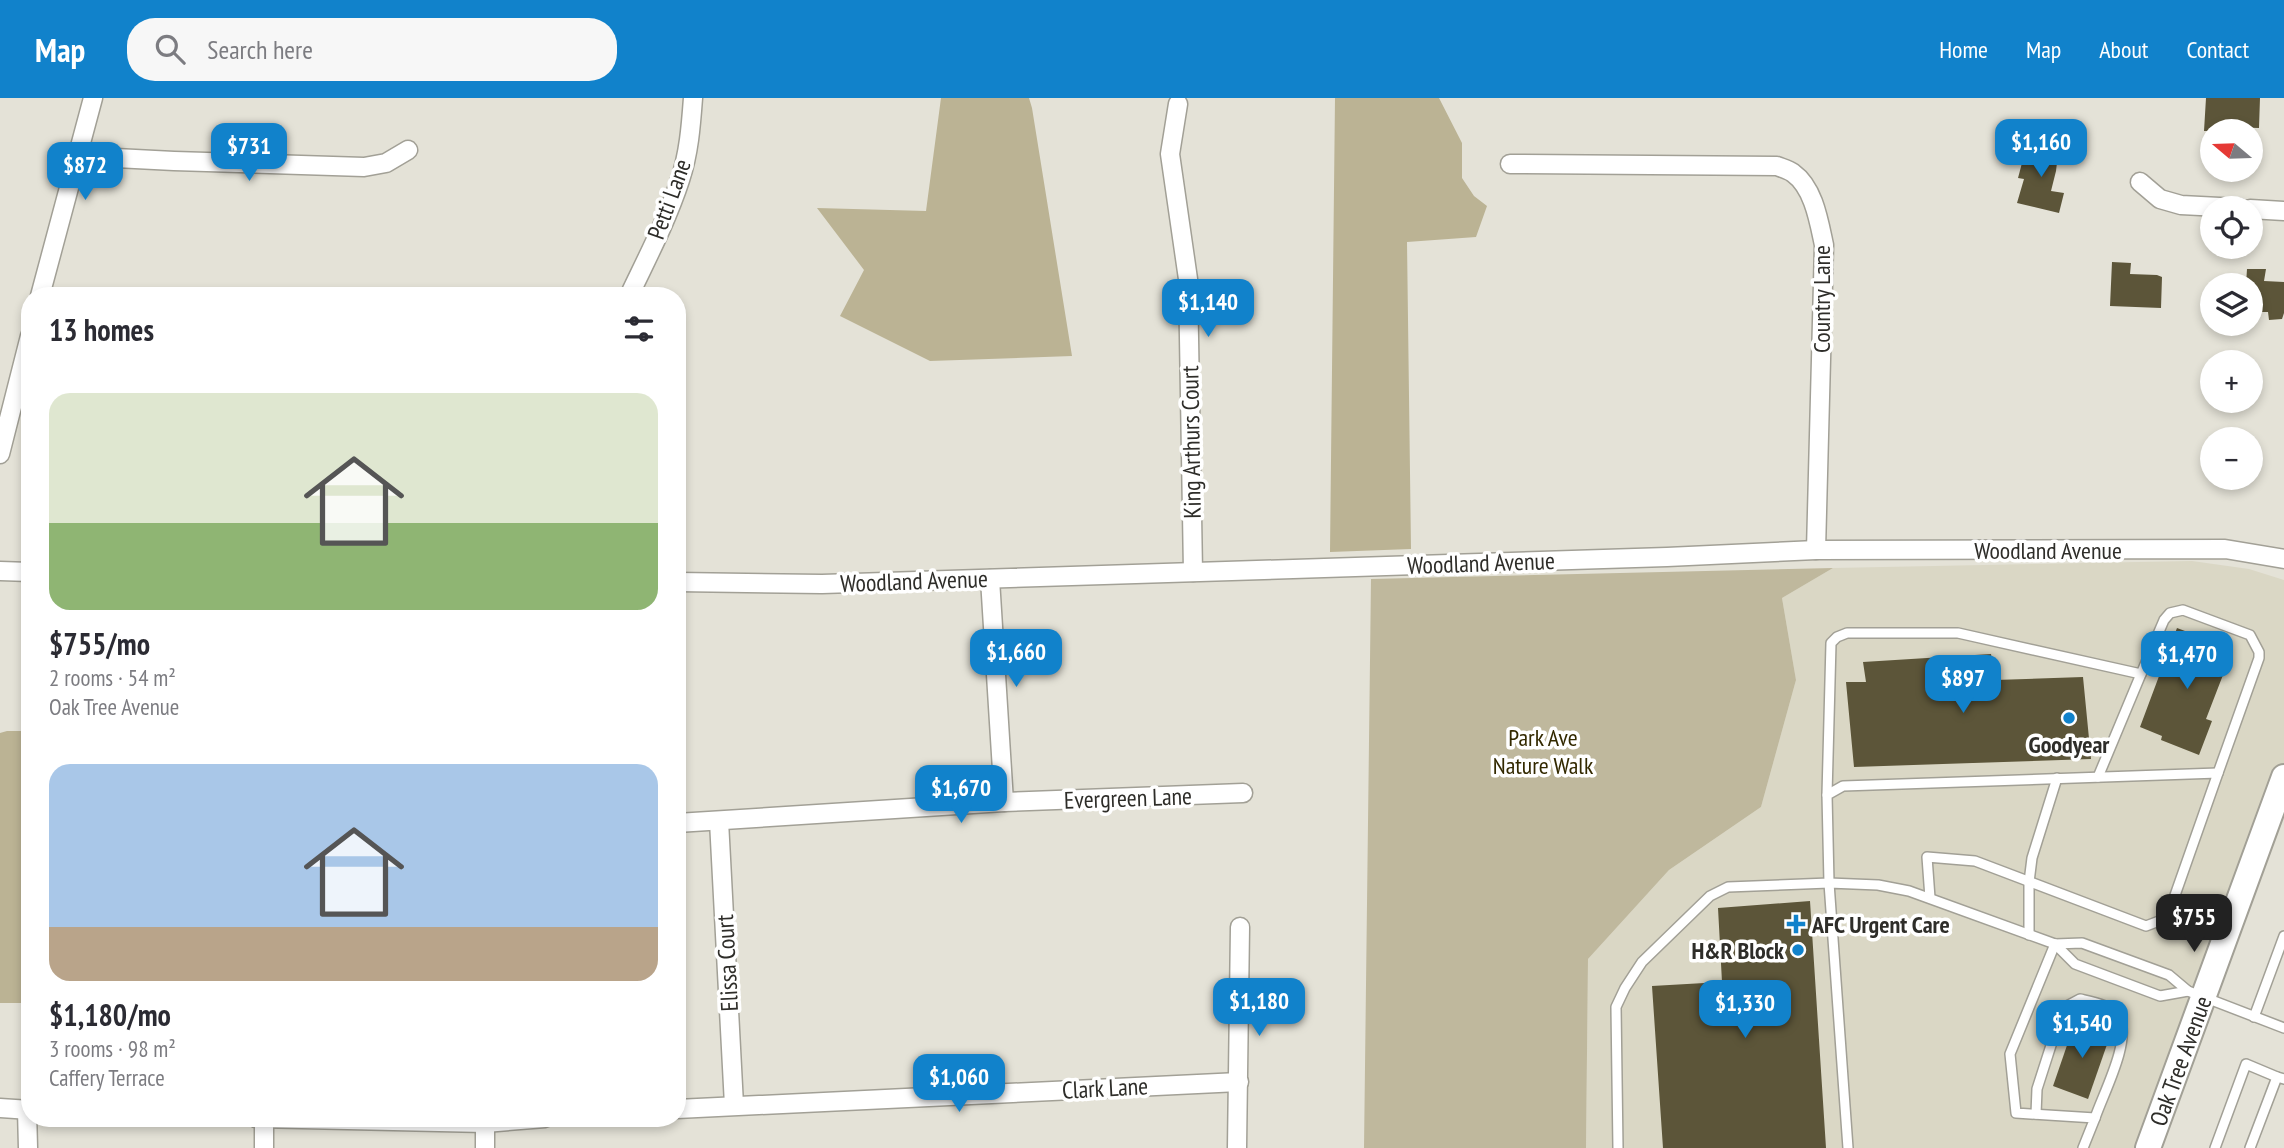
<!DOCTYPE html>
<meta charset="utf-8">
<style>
body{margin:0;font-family:"PT Sans Narrow",sans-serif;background:#f7f7f7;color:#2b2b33;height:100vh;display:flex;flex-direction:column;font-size:26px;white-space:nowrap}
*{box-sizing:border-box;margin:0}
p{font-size:23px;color:#7c7c81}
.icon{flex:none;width:38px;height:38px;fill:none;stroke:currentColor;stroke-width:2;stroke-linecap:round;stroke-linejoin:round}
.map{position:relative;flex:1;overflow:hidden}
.panel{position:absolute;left:21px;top:189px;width:665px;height:840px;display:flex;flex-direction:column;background:#fff;border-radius:28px;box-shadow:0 4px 10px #0003}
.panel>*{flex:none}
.needle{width:46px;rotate:289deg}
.controls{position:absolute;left:2200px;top:21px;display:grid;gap:14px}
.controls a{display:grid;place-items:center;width:63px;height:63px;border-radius:50%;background:#fff;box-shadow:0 4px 10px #0003;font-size:35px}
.price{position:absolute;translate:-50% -60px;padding:0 16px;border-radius:14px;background:#1182cb;color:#fff;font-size:23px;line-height:46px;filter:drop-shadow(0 2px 4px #0008)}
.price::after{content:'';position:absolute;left:50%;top:42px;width:21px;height:16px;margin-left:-10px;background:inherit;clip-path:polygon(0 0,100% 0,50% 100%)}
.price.active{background:#222;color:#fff}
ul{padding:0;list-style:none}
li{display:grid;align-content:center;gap:14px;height:371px;padding:0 28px}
li span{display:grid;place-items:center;height:217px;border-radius:21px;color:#555}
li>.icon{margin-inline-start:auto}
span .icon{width:126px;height:126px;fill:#fffc;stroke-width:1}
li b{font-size:30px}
h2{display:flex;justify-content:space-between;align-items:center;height:84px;padding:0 28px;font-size:30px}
header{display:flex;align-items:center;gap:42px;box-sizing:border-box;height:98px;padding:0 35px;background:#1182cb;color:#fff}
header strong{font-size:33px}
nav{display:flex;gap:38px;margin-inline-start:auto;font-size:24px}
.search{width:490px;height:63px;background:#f7f7f7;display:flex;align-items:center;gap:18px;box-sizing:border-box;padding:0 24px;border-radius:28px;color:#7c7c81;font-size:26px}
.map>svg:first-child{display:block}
.built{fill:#dad7c5}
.green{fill:#bfb89d}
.forest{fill:#bbb394}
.building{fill:#5c5539}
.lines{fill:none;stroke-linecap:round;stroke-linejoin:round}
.service-casing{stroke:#a2a096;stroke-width:12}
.minor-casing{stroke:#a2a096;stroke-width:21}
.secondary-casing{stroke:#a2a096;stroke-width:28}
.service{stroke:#fff;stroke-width:9}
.minor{stroke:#fff;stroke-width:18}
.secondary{stroke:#fff;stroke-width:24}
.poi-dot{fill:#1182cb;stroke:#fff;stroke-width:2.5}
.labels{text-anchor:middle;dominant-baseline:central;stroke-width:7;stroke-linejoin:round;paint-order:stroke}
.street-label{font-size:24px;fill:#2e2d29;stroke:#fff}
.park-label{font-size:24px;fill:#332900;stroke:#fff}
.poi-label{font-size:24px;font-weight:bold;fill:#2e2d29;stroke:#fff}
</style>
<header>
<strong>Map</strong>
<div class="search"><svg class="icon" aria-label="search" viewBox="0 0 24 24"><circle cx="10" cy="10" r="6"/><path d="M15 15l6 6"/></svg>Search here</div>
<nav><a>Home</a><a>Map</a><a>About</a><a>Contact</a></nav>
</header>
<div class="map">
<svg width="2284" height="1050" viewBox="0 0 2284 1050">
<rect width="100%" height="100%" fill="#e4e2d7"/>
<path class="built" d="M2192,463L2249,471L2284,482V679L2148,1050H1586L1588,861L1669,772L1761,709L1796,582L1782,500L1833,470Z"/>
<path class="green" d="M1833,470L1782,500L1796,582L1761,709L1669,772L1588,861L1586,1050H1364L1371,481Z"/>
<g class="forest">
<path d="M941,0H1029L1032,10L1072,258L930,263L840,218L864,172L817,110L926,113Z"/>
<path d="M1335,0H1439L1462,45V80L1474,98L1487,108L1476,139L1407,144L1411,451L1330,454Z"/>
<path d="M7,633H30V905H0V635Z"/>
</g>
<g class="building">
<path d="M2206,0H2260L2259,30L2225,29L2224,33H2204Z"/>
<path d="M2034,43L2059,48L2056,73L2051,93L2064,95L2059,115L2017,105L2024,81L2018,80L2022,65L2027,66Z"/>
<path d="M2112,164L2131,165L2130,176L2157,177L2162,179L2161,210L2110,208Z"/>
<path d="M2247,171H2266L2264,183L2284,184V215L2282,221L2269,222L2268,214H2259V219L2250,218V187H2246Z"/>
<path d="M2177,530L2233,551L2206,621L2212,623L2199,657L2161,642L2162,638L2140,629Z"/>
<path d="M1991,556L1995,582L2083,579L2091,661L1854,669L1846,584H1866L1863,564Z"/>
<path d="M1810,803L1826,1050H1663L1652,888L1722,884L1718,810Z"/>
<path d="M2075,924L2111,935L2088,1001L2053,988Z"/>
</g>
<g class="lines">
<defs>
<g id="service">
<path d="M2098,679L2141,576"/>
<path d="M1827,697L1831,545L1837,539L1847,535H1958L2141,576L2164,522L2170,515L2183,512L2250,537L2259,554V560L2218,675"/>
<path d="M2029,837V784L2032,760L2057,680"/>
<path d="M2055,846L2010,956L2016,1015L2095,1020L2083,1050"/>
<path d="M2055,846L2075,866L2160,898L2188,893"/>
<path d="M2254,919L2284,838"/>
<path d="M2036,1016L2037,991L2063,910L2080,901C2093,904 2112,907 2119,920C2132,942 2103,996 2095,1020"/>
<path d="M1618,1050L1616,909L1625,890L1642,864L1710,798L1728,789L1829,785L1827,697L1843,688L2218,675L2167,820L2146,828L1975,763L1927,759L1930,800"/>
<path d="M1848,1050L1829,785L1878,787L1909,793L2055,846L2082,845L2169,877L2188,893L2284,930"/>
<path d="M2215,1050L2246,966L2277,979"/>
<path d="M2250,1050L2277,979L2284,981"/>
</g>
<g id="minor">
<path d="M1178,6L1170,56L1188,181L1193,474"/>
<path d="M77,58L174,63L364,69L386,65L408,52"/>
<path d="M1510,66L1777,68C1782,70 1789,72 1793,75C1814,90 1819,124 1824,147L1816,452"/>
<path d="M2140,84L2160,101L2181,107L2239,110"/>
<path d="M2250,111L2284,113"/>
<path d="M40,198L93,0"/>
<path d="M629,198C647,160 667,122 680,82C689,55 691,27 693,0"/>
<path d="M0,356L30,238"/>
<path d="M0,473L30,474"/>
<path d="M990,481L1004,704"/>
<path d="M677,484L822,486L1667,459L1816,452L2225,451L2284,461"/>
<path d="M719,723L734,1007"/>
<path d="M677,725L1004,704L1243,695"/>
<path d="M0,1010L30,1012"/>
<path d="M677,1011L1239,984"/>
<path d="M27,1012L28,1050"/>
<path d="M256,1020L485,1025L545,1020"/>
<path d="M264,1050V1021"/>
<path d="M485,1050V1025"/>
<path d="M1237,1050L1240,829"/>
</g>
<g id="secondary">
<path id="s1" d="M2148,1050L2284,679"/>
</g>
</defs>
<use href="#service" class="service-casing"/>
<use href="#minor" class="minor-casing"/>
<use href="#secondary" class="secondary-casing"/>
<use href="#service" class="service"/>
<use href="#minor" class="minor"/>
<use href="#secondary" class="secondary"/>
</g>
<g class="poi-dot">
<circle cx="2069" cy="620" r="7"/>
<path d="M1792.5 815.5h7v7h7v7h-7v7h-7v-7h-7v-7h7z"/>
<circle cx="1798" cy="852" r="7"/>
</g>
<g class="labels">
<g class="street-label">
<text transform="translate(669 101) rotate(-70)">Petti Lane</text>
<text transform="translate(1821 201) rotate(-90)">Country Lane</text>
<text transform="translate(1191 344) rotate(-91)">King Arthurs Court</text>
<text x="2048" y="452">Woodland Avenue</text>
<text transform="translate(1481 465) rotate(-2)">Woodland Avenue</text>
<text transform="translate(914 483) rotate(-2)">Woodland Avenue</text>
<text transform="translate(1128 700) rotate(-2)">Evergreen Lane</text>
<text transform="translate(727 865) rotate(-93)">Elissa Court</text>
<text stroke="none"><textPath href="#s1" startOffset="93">Oak Tree Avenue</textPath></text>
<text transform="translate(1105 990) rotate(-3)">Clark Lane</text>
</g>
<g class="park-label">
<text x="1543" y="639">Park Ave<tspan x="1543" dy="28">Nature Walk</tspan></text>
</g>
<g class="poi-label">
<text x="2069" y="646">Goodyear</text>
<text x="1812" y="826" text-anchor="start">AFC Urgent Care</text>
<text x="1784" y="852" text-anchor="end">H&amp;R Block</text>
</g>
</g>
</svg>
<div class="controls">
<a><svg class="needle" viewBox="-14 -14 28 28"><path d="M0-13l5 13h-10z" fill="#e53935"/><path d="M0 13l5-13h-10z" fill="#7c7c81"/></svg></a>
<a><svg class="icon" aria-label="locate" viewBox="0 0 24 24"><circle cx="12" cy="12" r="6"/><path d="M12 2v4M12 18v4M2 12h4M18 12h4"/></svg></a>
<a><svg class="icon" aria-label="layers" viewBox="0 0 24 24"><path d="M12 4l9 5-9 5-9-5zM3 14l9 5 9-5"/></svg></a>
<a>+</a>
<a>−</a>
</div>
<b class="price" style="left:2041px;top:81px">$1,160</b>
<b class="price" style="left:249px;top:85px">$731</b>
<b class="price" style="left:85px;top:104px">$872</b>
<b class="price" style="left:1208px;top:241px">$1,140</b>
<b class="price" style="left:1016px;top:591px">$1,660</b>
<b class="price" style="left:2187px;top:593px">$1,470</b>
<b class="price" style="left:1963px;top:617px">$897</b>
<b class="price" style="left:961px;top:727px">$1,670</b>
<b class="price active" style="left:2194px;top:856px">$755</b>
<b class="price" style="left:1259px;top:940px">$1,180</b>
<b class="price" style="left:1745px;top:942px">$1,330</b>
<b class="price" style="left:2082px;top:962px">$1,540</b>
<b class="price" style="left:959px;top:1016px">$1,060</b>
<section class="panel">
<h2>13 homes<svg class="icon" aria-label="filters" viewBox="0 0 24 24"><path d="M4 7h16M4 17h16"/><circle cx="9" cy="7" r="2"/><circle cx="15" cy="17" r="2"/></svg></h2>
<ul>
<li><span style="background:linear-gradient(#dfe7d0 60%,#8fb573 0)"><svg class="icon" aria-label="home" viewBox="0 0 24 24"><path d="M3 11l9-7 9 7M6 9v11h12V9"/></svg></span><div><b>$755/mo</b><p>2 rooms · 54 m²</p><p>Oak Tree Avenue</p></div></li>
<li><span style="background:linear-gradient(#a9c7e8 75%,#b9a48a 0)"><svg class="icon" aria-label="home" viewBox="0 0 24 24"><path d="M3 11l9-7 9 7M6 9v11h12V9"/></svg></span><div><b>$1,180/mo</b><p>3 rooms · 98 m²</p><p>Caffery Terrace</p></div></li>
</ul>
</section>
</div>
